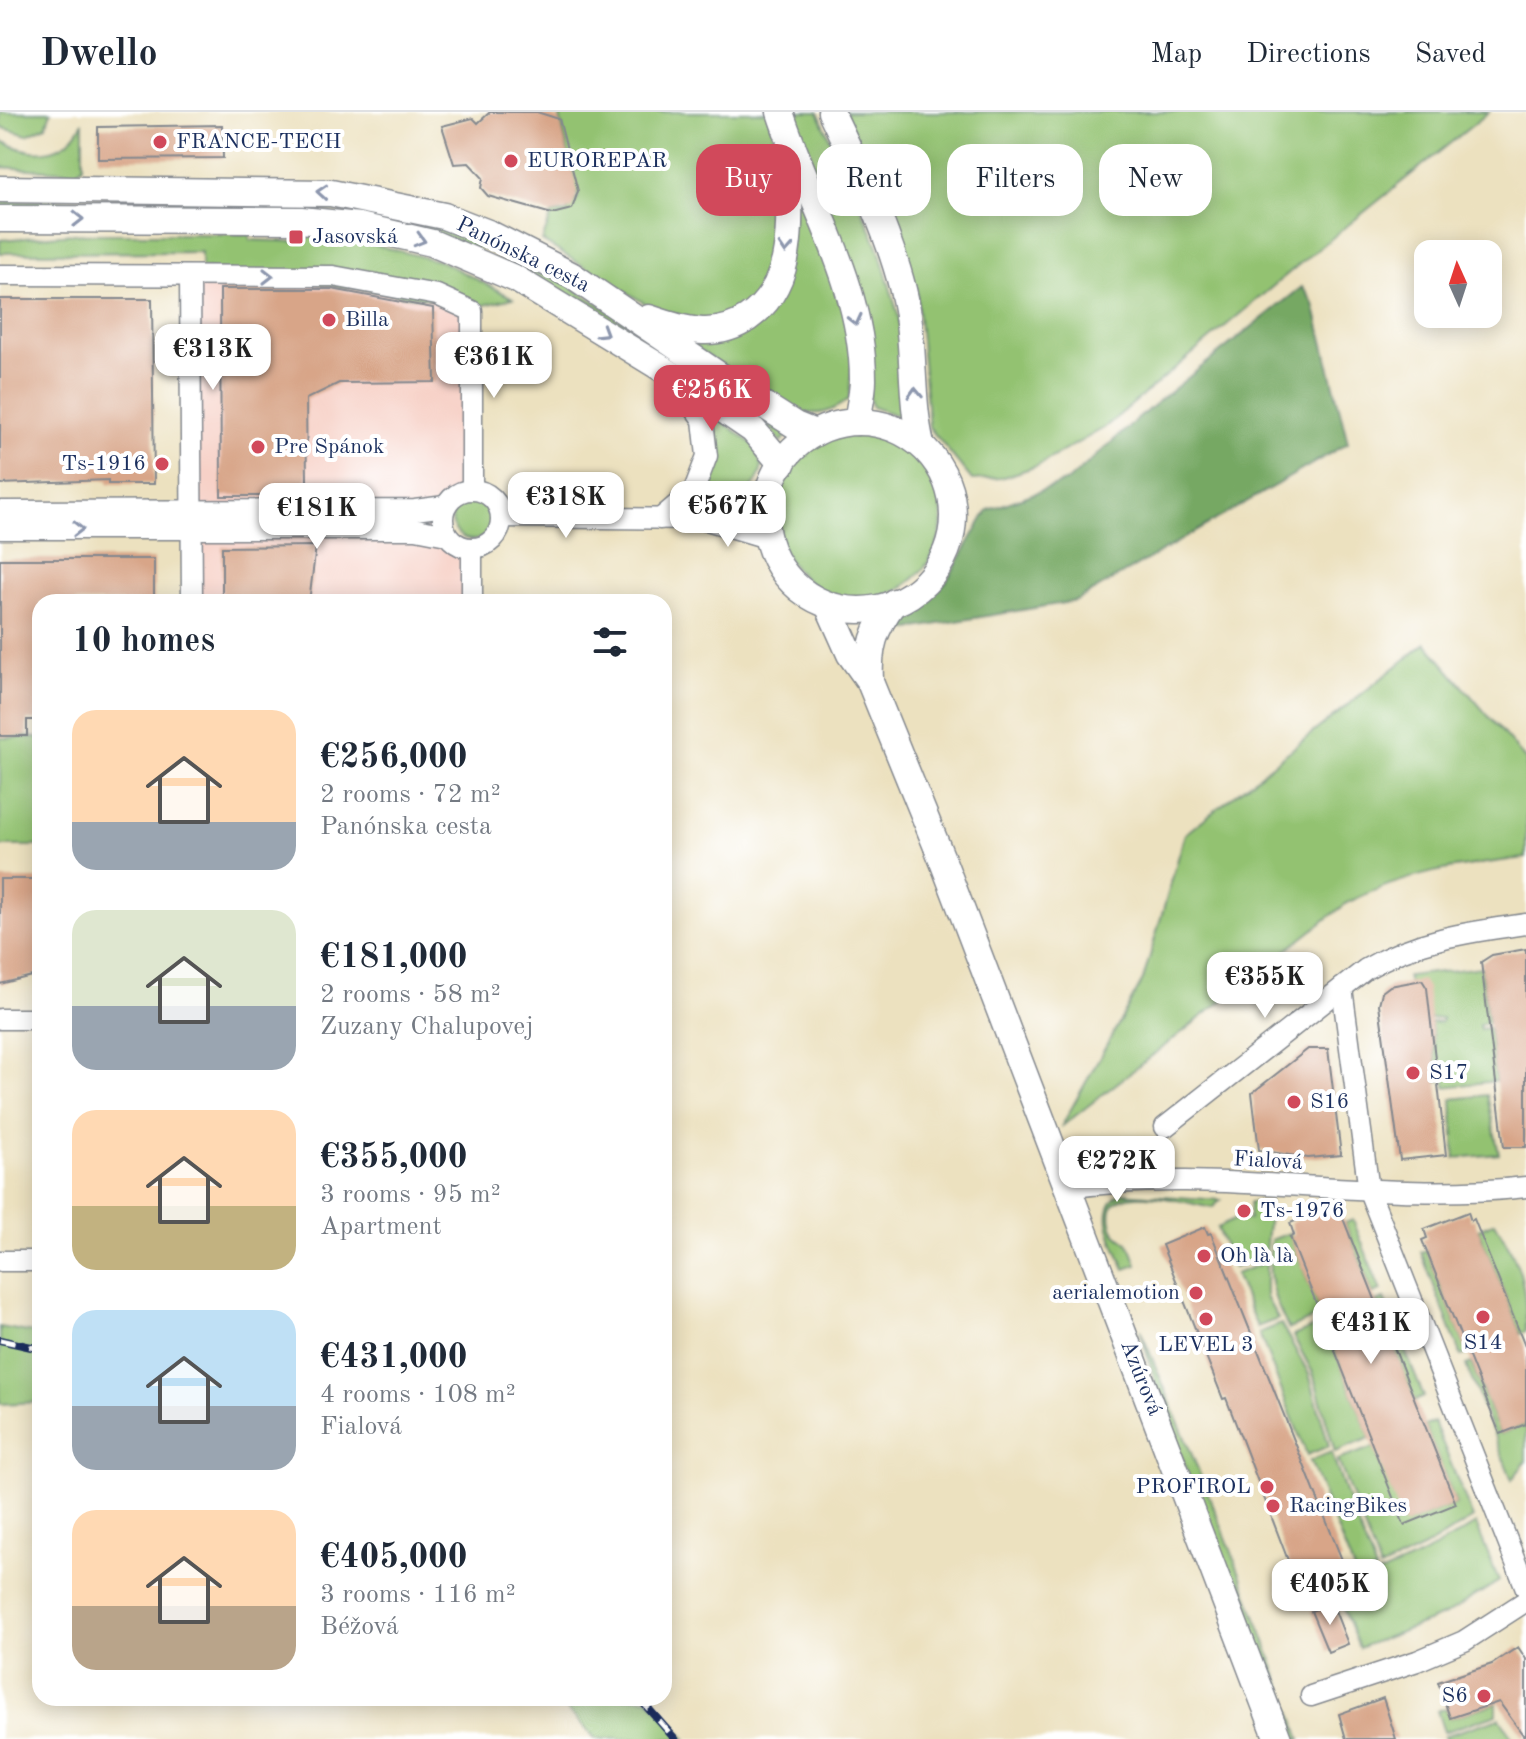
<!DOCTYPE html>
<meta charset="utf-8">
<style>
body{margin:0;font-family:"Old Standard TT",serif;background:#f6f6f7;color:#1f2937;height:100vh;display:flex;flex-direction:column;font-size:30px;white-space:nowrap}
*{box-sizing:border-box;margin:0}
p{font-size:26px;color:#747a83}
.icon{flex:none;width:44px;height:44px;fill:none;stroke:currentColor;stroke-width:2;stroke-linecap:round;stroke-linejoin:round}
.map{position:relative;flex:1;overflow:hidden}
.sheet{position:absolute;left:32px;top:482px;width:640px;height:1112px;display:flex;flex-direction:column;background:#fff;border-radius:24px;box-shadow:0 4px 20px #0003}
.sheet>*{flex:none}
.banner{position:absolute;left:696px;top:32px;width:710px;height:72px;display:flex;gap:16px}
.needle{width:52px;rotate:357deg}
.buttons{position:absolute;left:1414px;top:128px;display:grid;gap:16px}
.buttons a{display:grid;place-items:center;width:88px;height:88px;border-radius:16px;background:#fff;box-shadow:0 4px 20px #0003;font-size:40px}
.price{position:absolute;translate:-50% -68px;padding:0 18px;border-radius:16px;background:#fff;color:#222;font-size:26px;line-height:52px;filter:drop-shadow(0 2px 4px #0008)}
.price::after{content:'';position:absolute;left:50%;top:48px;width:24px;height:18px;margin-left:-12px;background:inherit;clip-path:polygon(0 0,100% 0,50% 100%)}
.price.active{background:#d1495b;color:#fff}
ul{padding:0;list-style:none}
li{display:flex;align-items:center;gap:24px;height:200px;padding:0 40px}
li span{display:grid;place-items:center;flex:none;width:224px;height:160px;border-radius:24px;color:#555}
li>.icon{margin-inline-start:auto}
span .icon{width:96px;height:96px;fill:#fffc;stroke-width:1}
li b{font-size:34px}
h2{display:flex;justify-content:space-between;align-items:center;height:96px;padding:0 40px;font-size:34px}
.chip{padding:0 28px;border-radius:24px;background:#fff;box-shadow:0 4px 20px #0003;font-size:28px;line-height:72px}
.chip.active{background:#d1495b;color:#fff}
header{display:flex;align-items:center;gap:48px;box-sizing:border-box;height:112px;padding:0 40px;background:#fff;border-bottom:2px solid #e0e1e3}
header strong{font-size:38px}
nav{display:flex;gap:44px;margin-inline-start:auto;font-size:28px}
.map>svg:first-child{display:block}
.built{fill:#f7d1c7}
.green{fill:#93c271;stroke:#577868;stroke-width:2}
.forest{fill:#76a863;stroke:#486c60;stroke-width:2}
.building{fill:#d8a588}
.lines{fill:none;stroke-linecap:round;stroke-linejoin:round}
.minor-casing{stroke:#84888e;stroke-width:23}
.major-casing{stroke:#84888e;stroke-width:29}
.minor{stroke:#fff;stroke-width:20}
.major{stroke:#fff;stroke-width:26}
.rail-casing{stroke:#1b2f5e;stroke-width:8}
.rail{stroke:#fff;stroke-width:5;stroke-dasharray:15;stroke-linecap:butt}
.oneway{stroke:#8d97ae}
.poi-dot{fill:#d1495b;stroke:#fff;stroke-width:3}
.labels{text-anchor:middle;dominant-baseline:central;stroke-width:8;stroke-linejoin:round;paint-order:stroke}
.poi-label{font-size:22px;fill:#1b2f5e;stroke:#fff;text-anchor:start}
.street-label{font-size:22px;fill:#1b2f5e;stroke:#fff}
</style>
<header>
<strong>Dwello</strong>
<nav><a>Map</a><a>Directions</a><a>Saved</a></nav>
</header>
<div class="map">
<svg width="1526" height="1627" viewBox="0 0 1526 1627">
<rect width="100%" height="100%" fill="#fff"/>
<filter id="ink" filterUnits="userSpaceOnUse"><feTurbulence type="fractalNoise" baseFrequency=".0125" numOctaves="2"/><feDisplacementMap in="SourceGraphic" scale="16" xChannelSelector="R" yChannelSelector="G"/><feConvolveMatrix kernelMatrix="1 2 1 2 8 2 1 2 1" color-interpolation-filters="sRGB"/></filter>
<filter id="wash" filterUnits="userSpaceOnUse"><feTurbulence type="fractalNoise" baseFrequency=".006" numOctaves="4" result="noise"/><feDisplacementMap in="SourceGraphic" scale="32" xChannelSelector="R" yChannelSelector="G"/><feGaussianBlur stdDeviation="1.8" result="paint"/><feColorMatrix in="noise" values="0 0 0 0 0 0 0 0 0 0 0 0 0 0 0 0 0 1.4 0 .05"/><feComposite in="paint" operator="in"/></filter>
<g filter="url(#wash)">
<rect width="100%" height="100%" fill="#ece1bf"/>
<path class="built" d="M195,165L332,167L466,192L465,356L439,409L463,448V490H198Z"/>
<g class="green">
<path d="M0,0H51L46,14L27,23L0,15Z"/>
<path d="M559,0H769C778,35 790,149 768,178C758,192 731,203 716,212L656,198L542,129L552,102L566,101L578,85Z"/>
<path d="M790,0H818L878,134L899,206L905,306L872,295Z"/>
<path d="M845,0H1489L1297,154L1104,316L1037,354L1001,366L972,368L929,315L916,175Z"/>
<path d="M83,10V54L76,60L0,55V28C31,45 65,46 83,10Z"/>
<path d="M795,64L841,179L853,237L849,287C829,302 819,304 794,299L677,224L758,209Z"/>
<path d="M250,88L251,96H0V89Z"/>
<path d="M260,88C324,91 385,98 446,116C559,151 689,255 789,322L781,330L772,318L686,257L502,144L397,109L342,99L260,94Z"/>
<path d="M74,122H250V128L306,130L310,124L376,133L443,150L513,186L481,194L201,156V140L0,141V128Z"/>
<path d="M712,302L754,333L762,355C754,390 723,393 693,393C719,358 720,344 712,302Z"/>
<circle cx="859" cy="404" r="83"/>
<circle cx="473" cy="407" r="21"/>
<path d="M1426,531L1526,648V746C1460,754 1408,760 1347,791L1061,1015L1143,868L1185,722Z"/>
<path d="M40,625V734H0V626Z"/>
<path d="M1481,855L1488,911L1479,913L1480,917L1489,916L1496,969L1445,975V968L1438,969L1431,911L1441,910L1442,906L1430,907C1428,889 1409,881 1407,864Z"/>
<path d="M1487,983L1499,1042L1455,1046L1452,987Z"/>
<path d="M1121,1081L1221,1088L1212,1096C1189,1092 1093,1061 1113,1117C1116,1124 1121,1125 1126,1130C1132,1135 1134,1145 1137,1153L1125,1157C1116,1134 1093,1098 1121,1081Z"/>
<path d="M1250,1090H1270L1265,1143L1234,1156L1217,1116L1235,1107L1249,1108Z"/>
<path d="M1353,1108L1381,1179L1373,1182L1345,1111Z"/>
<path d="M1495,1110C1521,1154 1526,1168 1526,1219L1520,1221L1478,1117Z"/>
<path d="M1289,1121L1321,1203L1289,1217C1271,1184 1267,1166 1271,1128Z"/>
<path d="M1426,1138L1468,1242L1461,1244L1421,1140Z"/>
<path d="M1266,1150V1185L1278,1207L1257,1215L1235,1162Z"/>
<path d="M1384,1187L1424,1285L1415,1289L1376,1190Z"/>
<path d="M1324,1211L1370,1326L1335,1340L1313,1261L1293,1224Z"/>
<path d="M1281,1212L1309,1262L1329,1334L1307,1343L1259,1221Z"/>
<path d="M0,1215L40,1222V1290L0,1292Z"/>
<path d="M1140,1217L1230,1435L1301,1627H1287L1161,1290Z"/>
<path d="M1471,1251L1500,1322L1526,1312V1349L1512,1368L1466,1253Z"/>
<path d="M1434,1310L1473,1406L1424,1436L1380,1457L1338,1348L1374,1335L1405,1412L1456,1392L1425,1314Z"/>
<path d="M1331,1340L1350,1394L1331,1401L1310,1349Z"/>
<path d="M1352,1399L1376,1459L1357,1466L1333,1407Z"/>
<path d="M1476,1412L1499,1469L1445,1503L1359,1536L1340,1488L1352,1474L1421,1444Z"/>
<path d="M556,1586H648L686,1627H596Z"/>
<path d="M1497,1591V1602L1444,1620L1437,1599L1446,1596L1450,1606Z"/>
<path d="M1500,1606L1513,1627H1445L1444,1624Z"/>
</g>
<path class="forest" d="M1302,175L1314,192L1348,331L1076,489L892,520L946,470L988,398L1068,369L1150,296Z"/>
<g id="blocks">
<g class="building">
<path d="M490,0H537L559,7L578,79L572,97L552,102L488,84L481,76L483,66L469,51L454,52L442,14L473,6L478,11Z"/>
<path d="M222,13L223,46L98,47V15Z"/>
<path d="M220,177H332L433,196L435,270L339,271L306,287L307,371L317,384H221Z"/>
<path d="M0,187H152L154,372H108V368L0,372Z"/>
<path d="M316,434L309,490H222V435Z"/>
<path d="M0,447H154V490H40V608H27V624H0Z"/>
<path d="M0,767H38L40,781V862L0,872Z"/>
<path d="M1526,837V1035H1504L1481,850L1492,843Z"/>
<path d="M1422,868L1427,876L1446,1043L1400,1048L1379,892L1382,880L1390,874Z"/>
<path d="M1308,937H1328L1341,1043L1308,1046L1259,1038L1252,981Z"/>
<path d="M1334,1094L1338,1106L1342,1104L1456,1392L1404,1413L1290,1125L1294,1123L1290,1111Z"/>
<path d="M1468,1100L1471,1109L1474,1107L1526,1236V1312L1500,1322L1422,1128L1427,1126L1424,1117Z"/>
<path d="M1205,1115L1208,1122L1211,1121L1342,1448L1338,1450L1342,1459L1299,1477L1226,1286L1223,1287L1162,1133Z"/>
<path d="M1332,1491L1348,1532L1328,1540L1311,1499Z"/>
<path d="M1518,1535L1526,1547V1627L1499,1590L1450,1606L1438,1570L1492,1552Z"/>
<path d="M1383,1586L1396,1627H1346L1339,1602Z"/>
</g>
</g>
</g>
<g filter="url(#ink)">
<use href="#blocks" fill-opacity="0" stroke="#84888e" stroke-width="2"/>
<g class="lines">
<defs>
<g id="minor">
<path d="M0,163L333,164L437,183L472,199V377"/>
<path d="M190,164L192,490"/>
<circle cx="472" cy="407" r="29"/>
<path d="M0,399L415,398L445,394"/>
<path d="M502,405L703,407L767,426"/>
<path d="M660,407L694,378L707,344L703,308L676,270"/>
<path d="M703,407L747,393L768,378"/>
<path d="M0,417H416L447,423"/>
<path d="M472,436V490"/>
<path d="M1342,876L1369,1079L1526,1476"/>
<path d="M0,907H40"/>
<path d="M1165,1015L1366,857C1416,827 1469,820 1526,812"/>
<path d="M1051,1038C1082,1051 1115,1052 1148,1062"/>
<path d="M1066,1076C1219,1054 1373,1092 1526,1075"/>
<path d="M0,1149H40"/>
<path d="M1311,1584L1417,1549L1464,1529L1526,1489"/>
</g>
<g id="major">
<path d="M780,0C808,87 863,173 863,268C863,281 859,296 857,310"/>
<path d="M831,0C858,56 888,118 903,178C916,229 909,282 921,332"/>
<path d="M0,77L331,81L444,104L488,121L571,163L751,285L795,313L815,321"/>
<path d="M0,107L301,108L359,114L432,131L516,167L671,262L753,318L782,352"/>
<path d="M649,206C683,218 716,228 748,206C803,168 786,93 789,35"/>
<circle cx="859" cy="404" r="94"/>
<path d="M828,493L850,542L870,570L944,752L1278,1627"/>
<path d="M870,570C868,536 874,517 894,490"/>
</g>
</defs>
<use href="#minor" class="minor-casing"/>
<use href="#major" class="major-casing"/>
<use href="#minor" class="minor"/>
<use href="#major" class="major"/>
<defs>
<g id="rail">
<path d="M0,1228L40,1237"/>
<path d="M639,1586L675,1627"/>
</g>
</defs>
<use href="#rail" class="rail-casing"/>
<use href="#rail" class="rail"/>
</g>
<defs><path id="oneway-chevron" d="M-2-3.5L2.5 0L-2 3.5" fill="none" stroke-width="1.6" stroke-linecap="round" stroke-linejoin="round" transform="scale(2)"/></defs>
<g class="oneway">
<use href="#oneway-chevron" transform="translate(322 80) rotate(-176)"/>
<use href="#oneway-chevron" transform="translate(78 107)"/>
<use href="#oneway-chevron" transform="translate(420 128) rotate(16)"/>
<use href="#oneway-chevron" transform="translate(786 136) rotate(94)"/>
<use href="#oneway-chevron" transform="translate(268 164)"/>
<use href="#oneway-chevron" transform="translate(855 208) rotate(77)"/>
<use href="#oneway-chevron" transform="translate(603 220) rotate(32)"/>
<use href="#oneway-chevron" transform="translate(915 281) rotate(-92)"/>
<use href="#oneway-chevron" transform="translate(78 417)"/>
</g>
</g>
<g class="poi-dot">
<circle cx="160" cy="30" r="8"/>
<circle cx="511" cy="49" r="8"/>
<rect x="288" y="117" width="16" height="16" rx="4"/>
<circle cx="329" cy="208" r="8"/>
<circle cx="258" cy="335" r="8"/>
<circle cx="162" cy="352" r="8"/>
<circle cx="1413" cy="961" r="8"/>
<circle cx="1294" cy="990" r="8"/>
<circle cx="1244" cy="1099" r="8"/>
<circle cx="1204" cy="1144" r="8"/>
<circle cx="1196" cy="1181" r="8"/>
<circle cx="1483" cy="1205" r="8"/>
<circle cx="1206" cy="1207" r="8"/>
<circle cx="1267" cy="1375" r="8"/>
<circle cx="1273" cy="1394" r="8"/>
<circle cx="1484" cy="1584" r="8"/>
</g>
<g class="labels">
<g class="poi-label">
<text x="176" y="30">FRANCE-TECH</text>
<text x="527" y="49">EUROREPAR</text>
<text x="312" y="125">Jasovská</text>
<text x="345" y="208">Billa</text>
<text x="274" y="335">Pre Spánok</text>
<text x="146" y="352" text-anchor="end">Ts-1916</text>
<text x="1429" y="961">S17</text>
<text x="1310" y="990">S16</text>
<text x="1260" y="1099">Ts-1976</text>
<text x="1220" y="1144">Oh là là</text>
<text x="1180" y="1181" text-anchor="end">aerialemotion</text>
<text x="1483" y="1231" text-anchor="middle">S14</text>
<text x="1206" y="1233" text-anchor="middle">LEVEL 3</text>
<text x="1251" y="1375" text-anchor="end">PROFIROL</text>
<text x="1289" y="1394">RacingBikes</text>
<text x="1468" y="1584" text-anchor="end">S6</text>
</g>
<g class="street-label">
<text transform="translate(523 143) rotate(26)">Panónska cesta</text>
<text transform="translate(1268 1049) rotate(3)">Fialová</text>
<text transform="translate(1141 1266) rotate(68)">Azúrová</text>
</g>
</g>
</svg>
<div class="buttons">
<a><svg class="needle" viewBox="-14 -14 28 28"><path d="M0-13l5 13h-10z" fill="#e53935"/><path d="M0 13l5-13h-10z" fill="#747a83"/></svg></a>
</div>
<b class="price" style="left:213px;top:280px">€313K</b>
<b class="price" style="left:494px;top:288px">€361K</b>
<b class="price active" style="left:712px;top:321px">€256K</b>
<b class="price" style="left:566px;top:428px">€318K</b>
<b class="price" style="left:728px;top:437px">€567K</b>
<b class="price" style="left:317px;top:439px">€181K</b>
<b class="price" style="left:1265px;top:908px">€355K</b>
<b class="price" style="left:1117px;top:1092px">€272K</b>
<b class="price" style="left:1371px;top:1254px">€431K</b>
<b class="price" style="left:1330px;top:1515px">€405K</b>
<div class="banner">
<a class="chip active">Buy</a>
<a class="chip">Rent</a>
<a class="chip">Filters</a>
<a class="chip">New</a>
</div>
<section class="sheet">
<h2>10 homes<svg class="icon" aria-label="filters" viewBox="0 0 24 24"><path d="M4 7h16M4 17h16"/><circle cx="9" cy="7" r="2"/><circle cx="15" cy="17" r="2"/></svg></h2>
<ul>
<li><span style="background:linear-gradient(#ffd9b3 70%,#9aa5b1 0)"><svg class="icon" aria-label="home" viewBox="0 0 24 24"><path d="M3 11l9-7 9 7M6 9v11h12V9"/></svg></span><div><b>€256,000</b><p>2 rooms · 72 m²</p><p>Panónska cesta</p></div></li>
<li><span style="background:linear-gradient(#dfe7d0 60%,#9aa5b1 0)"><svg class="icon" aria-label="home" viewBox="0 0 24 24"><path d="M3 11l9-7 9 7M6 9v11h12V9"/></svg></span><div><b>€181,000</b><p>2 rooms · 58 m²</p><p>Zuzany Chalupovej</p></div></li>
<li><span style="background:linear-gradient(#ffd9b3 60%,#c2b280 0)"><svg class="icon" aria-label="home" viewBox="0 0 24 24"><path d="M3 11l9-7 9 7M6 9v11h12V9"/></svg></span><div><b>€355,000</b><p>3 rooms · 95 m²</p><p>Apartment</p></div></li>
<li><span style="background:linear-gradient(#bfe0f5 60%,#9aa5b1 0)"><svg class="icon" aria-label="home" viewBox="0 0 24 24"><path d="M3 11l9-7 9 7M6 9v11h12V9"/></svg></span><div><b>€431,000</b><p>4 rooms · 108 m²</p><p>Fialová</p></div></li>
<li><span style="background:linear-gradient(#ffd9b3 60%,#b9a48a 0)"><svg class="icon" aria-label="home" viewBox="0 0 24 24"><path d="M3 11l9-7 9 7M6 9v11h12V9"/></svg></span><div><b>€405,000</b><p>3 rooms · 116 m²</p><p>Béžová</p></div></li>
</ul>
</section>
</div>
